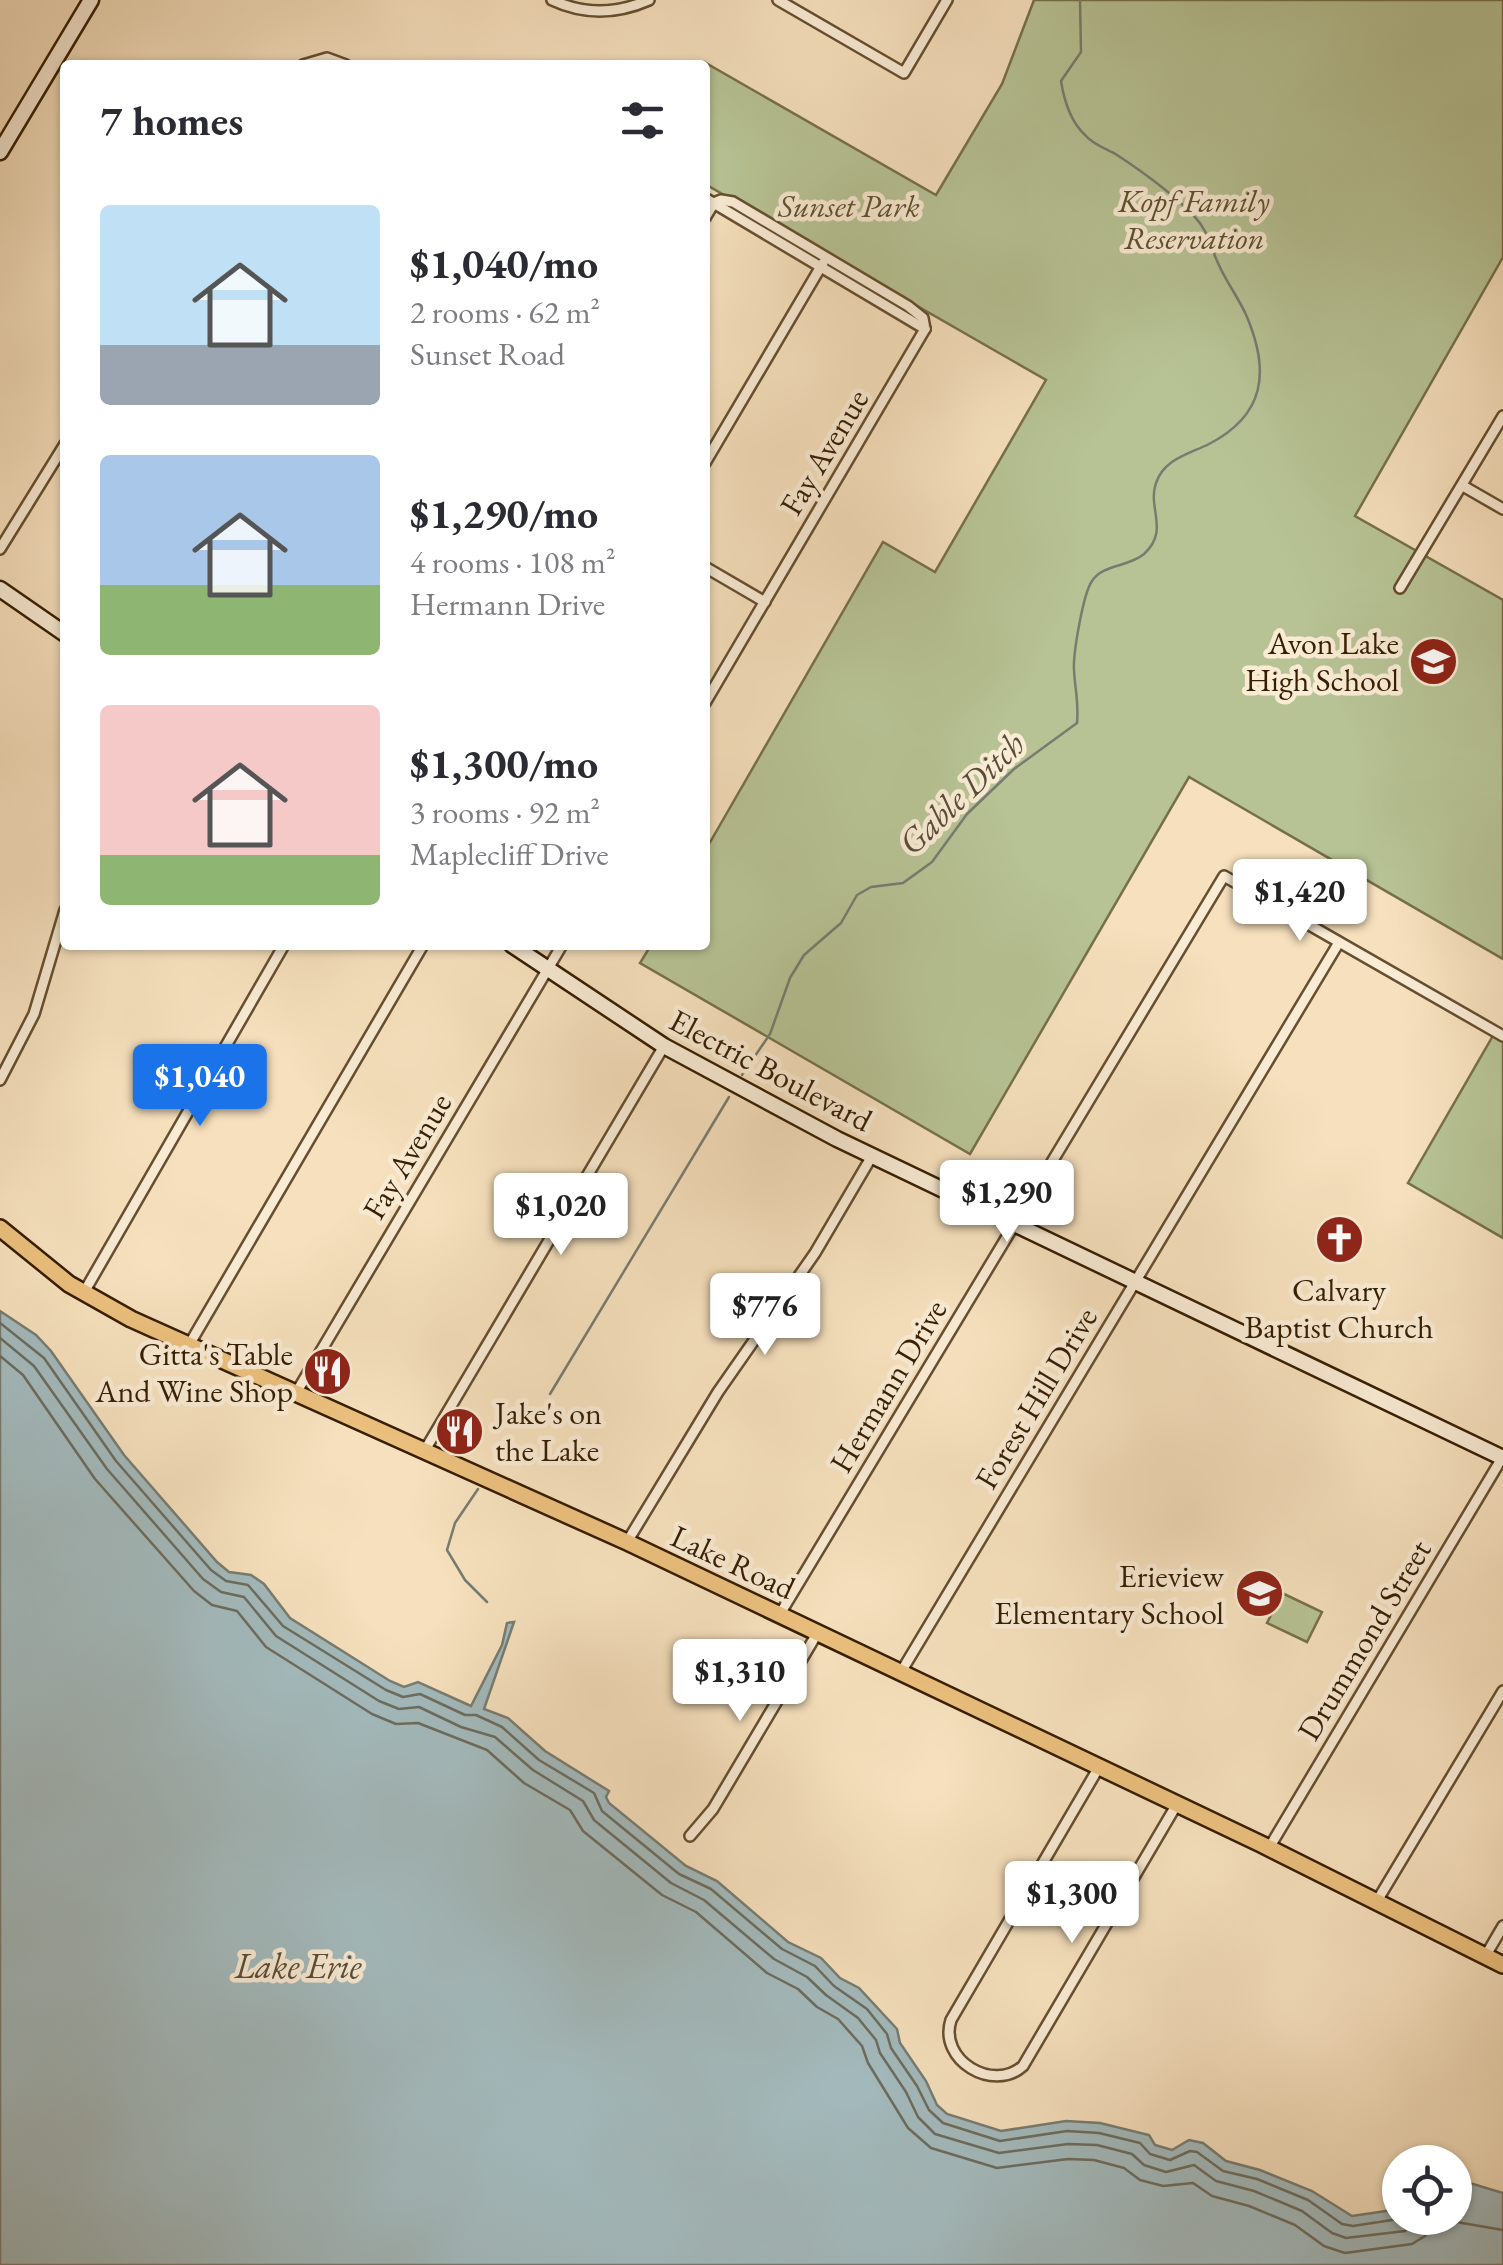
<!DOCTYPE html>
<meta charset="utf-8">
<style>
body{margin:0;font-family:"EB Garamond",serif;background:#f2f2f3;color:#2b2b33;height:100vh;display:flex;flex-direction:column;font-size:38px;white-space:nowrap}
*{box-sizing:border-box;margin:0}
p{font-size:32px;color:#7c7c81}
.icon{flex:none;width:55px;height:55px;fill:none;stroke:currentColor;stroke-width:2;stroke-linecap:round;stroke-linejoin:round}
.map{position:relative;flex:1;overflow:hidden}
.details{position:absolute;left:60px;top:60px;width:650px;height:890px;display:flex;flex-direction:column;background:#fff;border-radius:10px;box-shadow:0 2px 8px #0004}
.details>*{flex:none}
.tools{position:absolute;left:1382px;top:2145px;display:grid;gap:20px}
.tools a{display:grid;place-items:center;width:90px;height:90px;border-radius:50%;background:#fff;box-shadow:0 2px 8px #0004;font-size:50px}
.price{position:absolute;translate:-50% -85px;padding:0 22px;border-radius:10px;background:#fff;color:#222;font-size:32px;line-height:65px;filter:drop-shadow(0 2px 5px #0008)}
.price::after{content:'';position:absolute;left:50%;top:60px;width:30px;height:22px;margin-left:-15px;background:inherit;clip-path:polygon(0 0,100% 0,50% 100%)}
.price.active{background:#1a73e8;color:#fff}
ul{padding:0;list-style:none}
li{display:flex;align-items:center;gap:30px;height:250px;padding:0 40px}
li span{display:grid;place-items:center;flex:none;width:280px;height:200px;border-radius:10px;color:#555}
li>.icon{margin-inline-start:auto}
span .icon{width:120px;height:120px;fill:#fffc;stroke-width:1}
li b{font-size:42px}
h2{display:flex;justify-content:space-between;align-items:center;height:120px;padding:0 40px;font-size:42px}
.map>svg:first-child{display:block}
.green{fill:#b7c395;stroke:#76704a;stroke-width:2.5}
.water{fill:#a3babd;stroke:#777c71;stroke-width:2.5}
.lines{fill:none;stroke-linecap:round;stroke-linejoin:round}
.shore{stroke:#6c6c5e;stroke-width:2.5}
.stream{stroke:#777c71;stroke-width:2.5}
.street-casing{stroke:#664e2f;stroke-width:14}
.secondary-casing{stroke:#361e00;stroke-width:19}
.primary-casing{stroke:#361e00;stroke-width:20}
.street{stroke:#f9ebd4;stroke-width:9}
.secondary{stroke:#f9ebd4;stroke-width:14}
.primary{stroke:#ebc07e;stroke-width:15}
.labels{text-anchor:middle;dominant-baseline:central;stroke-width:9;stroke-linejoin:round;paint-order:stroke}
.park-label{font-size:32px;font-style:italic;fill:#5d502d;stroke:#f9ebd4}
.street-label{font-size:32px;fill:#361e00;stroke:#f9ebd4}
.poi-label{font-size:32px;fill:#361e00;stroke:#f9ebd4;text-anchor:end}
.water-label{font-size:35px;font-style:italic;fill:#574d39;stroke:#f9ebd4}
</style>
<div class="map">
<svg width="1503" height="2265" viewBox="0 0 1503 2265">
<rect width="100%" height="100%" fill="#f6e0bd"/>
<filter id="stains"><feTurbulence type="fractalNoise" baseFrequency=".002" numOctaves="4"/><feColorMatrix values="0 0 0 0 .2 0 0 0 0 .09 0 0 0 0 .02 0 0 0 .5 -.17"/></filter>
<radialGradient id="worn" r=".72"><stop offset=".6" stop-color="#630" stop-opacity="0"/><stop offset="1" stop-color="#630" stop-opacity=".3"/></radialGradient>
<g class="green">
<path d="M1034,0H1503V257L1355,516L1503,600V959L1189,777L970,1154L640,963L651,945H705V851L883,542L935,572L1046,380L705,184V65H699L704,62L936,195L1002,84Z"/>
<path d="M1494,1034L1503,1039V1238L1408,1183Z"/>
<path d="M1282,1593L1322,1612L1307,1642L1267,1623Z"/>
</g>
<path class="water" d="M0,1311L36,1335L51,1351L124,1455L217,1562L229,1572L251,1575L264,1584L290,1618L390,1681L404,1687L418,1682L471,1706L502,1645L507,1623L514,1622L484,1709L508,1718L545,1751L609,1791L606,1797L609,1803L686,1866L717,1881L788,1942L821,1958L840,1978L859,1988L897,2029L900,2043L926,2081L937,2105L947,2114L1001,2131L1066,2121L1100,2123L1149,2135L1155,2145L1172,2150L1189,2140L1203,2143L1226,2161L1260,2170L1312,2191L1352,2216L1400,2209V2218H1455V2186L1470,2183L1503,2193V2265H0Z"/>
<g class="lines">
<g class="shore">
<path d="M0,1323L44,1358L116,1461L211,1570L226,1581L248,1585L283,1626L386,1690L403,1697L420,1694L465,1715H476L502,1727L539,1760L594,1793L602,1811L679,1874L711,1889L782,1949L815,1966L834,1986L867,2009L887,2034L891,2048L917,2086L929,2110L943,2123L1000,2141L1067,2131L1099,2133L1140,2143L1150,2154L1170,2160L1190,2151L1197,2152L1223,2171L1257,2179L1308,2200L1342,2224L1353,2226L1405,2218"/>
<path d="M0,1338L34,1366L107,1469L203,1579L221,1592L244,1597L276,1636L379,1701L399,1709L419,1707L461,1727L495,1737L533,1770L583,1801L594,1820L671,1883L704,1900L774,1959L807,1977L826,1995L858,2018L876,2040L880,2053L906,2092L918,2117L935,2134L999,2153L1068,2144L1097,2145L1132,2154L1144,2165L1166,2172L1194,2165L1216,2181L1254,2191L1302,2211L1332,2233L1346,2238L1405,2231L1420,2218"/>
<path d="M0,1356L23,1375L95,1479L194,1591L212,1605L237,1611L266,1647L372,1714L396,1724L418,1723L487,1750L524,1783L570,1810L583,1831L662,1895L696,1912L767,1973L798,1989L817,2007L838,2019L862,2046L868,2063L908,2128L931,2148L997,2168L1068,2159L1094,2160L1124,2168L1140,2180L1163,2186L1193,2183L1212,2196L1249,2206L1295,2225L1324,2246L1345,2253L1412,2244L1425,2236L1439,2219L1503,2230"/>
</g>
<g class="stream">
<path d="M742,1075L770,1034L790,978L804,955L841,923L857,895L871,887L903,883L932,862L967,814L1014,769L1077,723C1079,704 1075,689 1074,670C1073,654 1083,594 1092,581C1103,564 1129,567 1144,554C1170,530 1147,508 1156,483C1164,459 1189,454 1209,444C1265,415 1270,372 1247,317C1239,298 1226,282 1218,263C1210,246 1208,230 1194,216C1173,194 1143,172 1117,155C1107,149 1092,144 1085,135C1070,121 1064,100 1061,81L1081,52L1080,0"/>
<path d="M550,1394L729,1097"/>
<path d="M478,1489L455,1523L447,1550L465,1580L487,1602"/>
</g>
<defs>
<g id="street">
<path d="M552,0C584,15 617,14 649,0"/>
<path d="M778,0L904,73L947,0"/>
<path d="M303,65L327,58L346,65"/>
<path d="M705,198L925,329"/>
<path d="M714,203L721,200L733,202L908,306L923,318L925,329"/>
<path d="M705,218L714,203"/>
<path d="M705,463L823,263"/>
<path d="M1463,486L1503,509"/>
<path d="M0,549L65,444"/>
<path d="M705,567L765,602"/>
<path d="M1400,588L1503,416"/>
<path d="M705,703L925,329"/>
<path d="M0,1080L34,1014L65,910"/>
<path d="M83,1294L284,945"/>
<path d="M189,1345L423,945"/>
<path d="M296,1393L562,945"/>
<path d="M425,1450L664,1046"/>
<path d="M627,1542L718,1392L815,1253L872,1156"/>
<path d="M780,1614L1224,876L1503,1036"/>
<path d="M901,1672L1338,944"/>
<path d="M1099,1767L951,2020C938,2060 993,2093 1023,2066L1177,1804"/>
<path d="M690,1836L713,1809L818,1632"/>
<path d="M1269,1848L1502,1458"/>
<path d="M1377,1901L1503,1691"/>
<path d="M1486,1955L1503,1926"/>
</g>
<g id="secondary">
<path d="M0,152L91,0"/>
<path d="M0,589L65,634"/>
<path d="M512,945L664,1046L837,1139L1503,1458"/>
</g>
<path id="primary" d="M0,1228L69,1284L131,1319L627,1542L1261,1844L1503,1965"/>
</defs>
<use href="#street" class="street-casing"/>
<use href="#secondary" class="secondary-casing"/>
<use href="#primary" class="primary-casing"/>
<use href="#street" class="street"/>
<use href="#secondary" class="secondary"/>
<use href="#primary" class="primary"/>
</g>
<defs>
<symbol id="school-disc" viewBox="-11 -11 22 22"><circle r="9.5" fill="#8f2418" stroke="#f9ebd4"/><path d="M0-5L7-2L0 1L-7-2ZM-4 1L0 2.5L4 1V4Q0 6-4 4Z" fill="#fff"/></symbol>
<symbol id="church-disc" viewBox="-11 -11 22 22"><circle r="9.5" fill="#8f2418" stroke="#f9ebd4"/><path d="M-1.2-6h2.4v3.5h3.3v2.4h-3.3V6h-2.4V-.1h-3.3v-2.4h3.3Z" fill="#fff"/></symbol>
<symbol id="restaurant-disc" viewBox="-11 -11 22 22"><circle r="9.5" fill="#8f2418" stroke="#f9ebd4"/><path d="M-5-6h1v4h1v-4h1v4h1v-4h1v5L-1.5 .5V6h-2V.5L-5-1ZM5-6V6H3V1.5H1.5Q1.5-4 5-6Z" fill="#fff"/></symbol>
</defs>
<g fill-rule="evenodd">
<use href="#school-disc" x="1406" y="634" width="55" height="55"/>
<use href="#church-disc" x="1312" y="1212" width="55" height="55"/>
<use href="#restaurant-disc" x="300" y="1344" width="55" height="55"/>
<use href="#restaurant-disc" x="432" y="1404" width="55" height="55"/>
<use href="#school-disc" x="1232" y="1566" width="55" height="55"/>
</g>
<g class="labels">
<g class="park-label">
<text x="1194" y="201">Kopf Family<tspan x="1194" dy="37">Reservation</tspan></text>
<text x="849" y="206">Sunset Park</text>
</g>
<g class="street-label">
<text transform="translate(824 452) rotate(-59)">Fay Avenue</text>
<text transform="translate(771 1070) rotate(28)">Electric Boulevard</text>
<text transform="translate(407 1156) rotate(-59)">Fay Avenue</text>
<text transform="translate(888 1386) rotate(-59)">Hermann Drive</text>
<text transform="translate(1036 1398) rotate(-59)">Forest Hill Drive</text>
<text transform="translate(733 1562) rotate(25)">Lake Road</text>
<text transform="translate(1364 1640) rotate(-59)">Drummond Street</text>
</g>
<g class="poi-label">
<text x="1399" y="643">Avon Lake<tspan x="1399" dy="37">High School</tspan></text>
<text x="1339" y="1290" text-anchor="middle">Calvary<tspan x="1339" dy="37">Baptist Church</tspan></text>
<text x="293" y="1354">Gitta's Table<tspan x="293" dy="37">And Wine Shop</tspan></text>
<text x="495" y="1413" text-anchor="start">Jake's on<tspan x="495" dy="37">the Lake</tspan></text>
<text x="1224" y="1576">Erieview<tspan x="1224" dy="37">Elementary School</tspan></text>
</g>
<g class="water-label">
<text transform="translate(961 793) rotate(-44)">Gable Ditch</text>
<text x="298" y="1965">Lake Erie</text>
</g>
</g>
<rect width="100%" height="100%" filter="url(#stains)"/>
<rect width="100%" height="100%" fill="url(#worn)"/>
</svg>
<div class="tools">
<a><svg class="icon" aria-label="locate" viewBox="0 0 24 24"><circle cx="12" cy="12" r="6"/><path d="M12 2v4M12 18v4M2 12h4M18 12h4"/></svg></a>
</div>
<b class="price" style="left:1300px;top:944px">$1,420</b>
<b class="price active" style="left:200px;top:1129px">$1,040</b>
<b class="price" style="left:1007px;top:1245px">$1,290</b>
<b class="price" style="left:561px;top:1258px">$1,020</b>
<b class="price" style="left:765px;top:1358px">$776</b>
<b class="price" style="left:740px;top:1724px">$1,310</b>
<b class="price" style="left:1072px;top:1946px">$1,300</b>
<section class="details">
<h2>7 homes<svg class="icon" aria-label="filters" viewBox="0 0 24 24"><path d="M4 7h16M4 17h16"/><circle cx="9" cy="7" r="2"/><circle cx="15" cy="17" r="2"/></svg></h2>
<ul>
<li><span style="background:linear-gradient(#bfe0f5 70%,#9aa5b1 0)"><svg class="icon" aria-label="home" viewBox="0 0 24 24"><path d="M3 11l9-7 9 7M6 9v11h12V9"/></svg></span><div><b>$1,040/mo</b><p>2 rooms · 62 m²</p><p>Sunset Road</p></div></li>
<li><span style="background:linear-gradient(#a9c7e8 65%,#8fb573 0)"><svg class="icon" aria-label="home" viewBox="0 0 24 24"><path d="M3 11l9-7 9 7M6 9v11h12V9"/></svg></span><div><b>$1,290/mo</b><p>4 rooms · 108 m²</p><p>Hermann Drive</p></div></li>
<li><span style="background:linear-gradient(#f6c9c9 75%,#8fb573 0)"><svg class="icon" aria-label="home" viewBox="0 0 24 24"><path d="M3 11l9-7 9 7M6 9v11h12V9"/></svg></span><div><b>$1,300/mo</b><p>3 rooms · 92 m²</p><p>Maplecliff Drive</p></div></li>
</ul>
</section>
</div>
